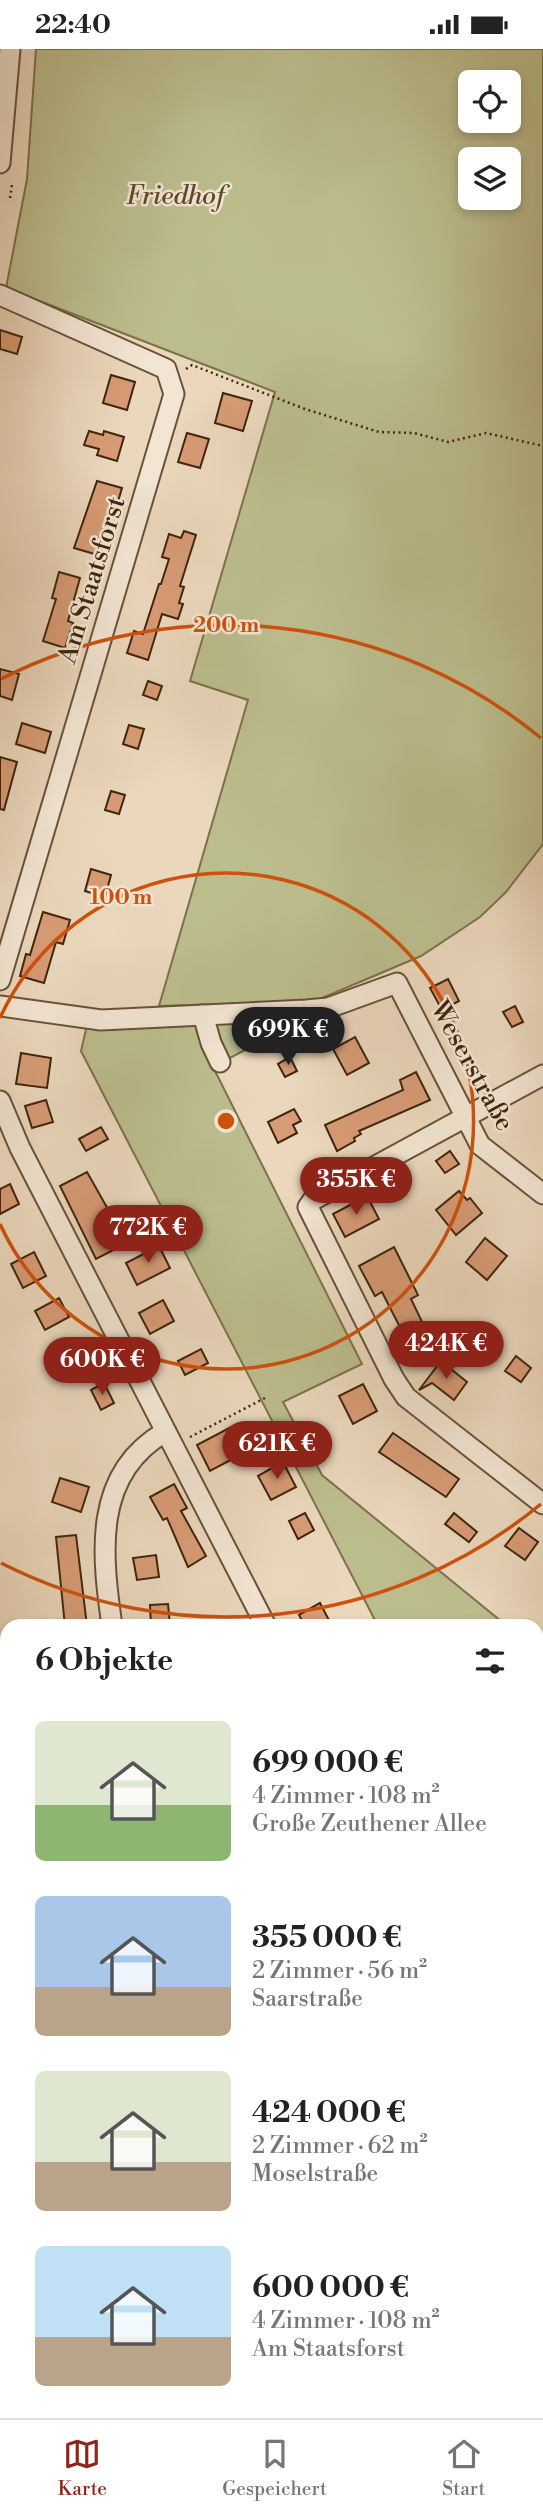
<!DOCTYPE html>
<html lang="de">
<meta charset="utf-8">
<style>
body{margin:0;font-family:"Libre Bodoni",serif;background:#f2f2f2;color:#222;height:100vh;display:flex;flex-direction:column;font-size:26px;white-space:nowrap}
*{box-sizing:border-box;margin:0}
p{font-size:23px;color:#767676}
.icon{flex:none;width:38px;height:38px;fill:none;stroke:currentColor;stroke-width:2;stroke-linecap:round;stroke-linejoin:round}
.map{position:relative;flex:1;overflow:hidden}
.sheet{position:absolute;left:0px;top:1570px;width:544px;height:800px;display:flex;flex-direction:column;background:#fff;border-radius:21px 21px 0 0;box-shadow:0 4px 10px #0003}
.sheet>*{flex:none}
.tools{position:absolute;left:458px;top:21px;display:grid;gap:14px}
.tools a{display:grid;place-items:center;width:63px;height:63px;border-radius:10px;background:#fff;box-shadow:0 4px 10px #0003;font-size:35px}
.price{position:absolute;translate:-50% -60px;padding:0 16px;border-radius:24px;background:#8f2418;color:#fff;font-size:23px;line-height:46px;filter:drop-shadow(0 2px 4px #0008)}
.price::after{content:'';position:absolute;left:50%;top:42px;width:21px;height:16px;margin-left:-10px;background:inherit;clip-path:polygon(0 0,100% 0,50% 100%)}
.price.current{background:#222;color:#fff}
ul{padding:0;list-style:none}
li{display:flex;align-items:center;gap:21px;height:175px;padding:0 35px}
li span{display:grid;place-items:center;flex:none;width:196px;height:140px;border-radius:10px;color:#555}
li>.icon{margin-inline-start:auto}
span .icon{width:84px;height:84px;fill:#fffc;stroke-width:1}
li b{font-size:30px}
h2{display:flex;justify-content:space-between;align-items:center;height:84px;padding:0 35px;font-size:30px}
.status{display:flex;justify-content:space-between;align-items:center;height:49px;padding:0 35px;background:#fff;direction:ltr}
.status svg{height:19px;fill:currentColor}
.menu{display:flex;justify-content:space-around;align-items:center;height:98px;border-top:2px solid #e0e0e0;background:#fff;font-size:19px;color:#767676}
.menu a{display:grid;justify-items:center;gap:4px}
.menu .current{color:#8f2418}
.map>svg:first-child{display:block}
.green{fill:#bcbd8d;stroke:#7d714c;stroke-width:2;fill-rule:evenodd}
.building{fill:#d79b75;stroke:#3e250c;stroke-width:2}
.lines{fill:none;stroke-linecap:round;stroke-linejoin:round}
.minor-casing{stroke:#695238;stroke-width:23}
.path{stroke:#3e250c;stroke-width:2.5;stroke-dasharray:2 3.5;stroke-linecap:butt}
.minor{stroke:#f2e5d3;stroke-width:19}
.tram{stroke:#3e250c;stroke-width:2}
.rail{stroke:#3e250c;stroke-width:5;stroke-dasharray:12 12;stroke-linecap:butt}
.ring{fill:none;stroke:#ce510c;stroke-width:3.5}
.labels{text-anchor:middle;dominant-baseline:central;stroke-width:5;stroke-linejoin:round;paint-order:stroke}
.park-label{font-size:26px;font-style:italic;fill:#5e4b2c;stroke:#f2e5d3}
.street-label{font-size:26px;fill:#3e250c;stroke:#f2e5d3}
.centre{fill:#ce510c;stroke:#f2e5d3;stroke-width:3.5}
.ring-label{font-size:21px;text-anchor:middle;font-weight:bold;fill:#ce510c;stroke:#f2e5d3;stroke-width:5;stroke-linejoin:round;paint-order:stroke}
</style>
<div class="status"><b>22:40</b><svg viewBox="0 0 49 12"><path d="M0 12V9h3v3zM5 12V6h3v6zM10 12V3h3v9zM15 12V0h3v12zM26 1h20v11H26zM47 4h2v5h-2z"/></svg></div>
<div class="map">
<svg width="543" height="2369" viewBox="0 0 543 2369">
<rect width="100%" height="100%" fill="#ebd7bc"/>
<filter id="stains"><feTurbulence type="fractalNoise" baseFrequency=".00286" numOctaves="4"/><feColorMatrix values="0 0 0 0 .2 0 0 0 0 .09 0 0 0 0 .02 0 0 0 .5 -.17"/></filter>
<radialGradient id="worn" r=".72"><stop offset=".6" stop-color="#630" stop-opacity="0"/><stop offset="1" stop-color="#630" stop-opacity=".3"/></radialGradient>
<g class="green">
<path d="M36,0H543V795L506,843L480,868L421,907L315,952L159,957L248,651L190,632L275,343L6,239L27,130ZM471,33H509V72H471ZM471,110H509V149H471Z"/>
<path d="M296,974L213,1018L362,1315L283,1353L322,1426L507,1577H378L81,1002L87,976Z"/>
<path d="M537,1622L543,1632V1837L537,1840Z"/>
</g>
<g class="building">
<path d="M0,281L22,288L17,305L0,300Z"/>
<path d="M111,326L135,333L127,361L103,354Z"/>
<path d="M223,344L252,352L243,382L215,374Z"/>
<path d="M89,382L103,386L104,382L124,388L117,412L97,406L99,400L84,396Z"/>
<path d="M187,384L209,390L200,419L178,413Z"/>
<path d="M97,432L122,439L114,466L110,465L98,506L74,499Z"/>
<path d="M184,482L196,486L180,537L184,538L179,554L183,555L178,570L162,565L148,611L127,604L134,582L143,585L159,535H161L169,510L162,508L169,485L181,489Z"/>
<path d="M59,523L80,529L68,572L73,574L65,599L43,592L56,550L52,549Z"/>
<path d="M0,620L19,625L12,651L0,647Z"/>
<path d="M148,632L162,637L157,651L143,646Z"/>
<path d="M22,674L51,683L45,704L16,695Z"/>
<path d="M129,676L144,680L138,700L123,695Z"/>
<path d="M0,708L17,713L4,761L0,760Z"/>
<path d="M111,742L125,746L119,765L105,761Z"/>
<path d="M91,820L111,826L105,848L85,842Z"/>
<path d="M43,863L70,871L63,895L56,893L44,934L20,927L26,905L30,906Z"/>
<path d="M448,930L459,952L442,961L430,939Z"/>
<path d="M515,957L523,973L512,978L503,963Z"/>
<path d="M355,988L369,1014L347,1026L333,1000Z"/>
<path d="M21,1004L51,1009L47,1039L16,1035Z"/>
<path d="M290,1008L297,1022L285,1028L278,1015Z"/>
<path d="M416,1023L430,1051L359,1082L361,1085L354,1089L355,1092L337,1102L325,1076L403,1041L400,1031Z"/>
<path d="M46,1051L53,1073L32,1079L25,1057Z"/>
<path d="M294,1060L301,1072L293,1076L297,1084L278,1094L268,1073Z"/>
<path d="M101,1078L108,1090L86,1102L79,1090Z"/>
<path d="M450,1102L459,1115L445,1124L436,1112Z"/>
<path d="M87,1123L127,1194L96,1210L60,1137Z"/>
<path d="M10,1135L19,1155L0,1165V1140Z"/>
<path d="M459,1142L467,1151L470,1149L482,1164L456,1186L436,1161Z"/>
<path d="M367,1147L379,1170L345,1188L333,1165Z"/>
<path d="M485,1189L507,1207L487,1231L466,1213Z"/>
<path d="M159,1197L170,1219L137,1236L126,1214Z"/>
<path d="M394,1198L418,1246L411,1250L425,1279L422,1280L426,1287L409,1296L382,1243L375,1247L359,1217Z"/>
<path d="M34,1203L46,1227L23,1239L11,1215Z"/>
<path d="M59,1249L69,1268L45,1281L35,1262Z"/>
<path d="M163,1251L174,1272L150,1285L139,1264Z"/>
<path d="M77,1299L90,1324L72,1333L59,1308Z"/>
<path d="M201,1300L208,1314L185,1326L178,1312Z"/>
<path d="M516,1307L531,1319L521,1333L505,1322Z"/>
<path d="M441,1312L467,1333L454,1351L432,1334L419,1341Z"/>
<path d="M104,1334L114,1354L101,1361L91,1341Z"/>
<path d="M363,1335L377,1362L353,1375L339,1347Z"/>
<path d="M231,1378L244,1404L210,1422L197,1396Z"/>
<path d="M393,1384L459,1430L446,1448L379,1403Z"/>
<path d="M283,1413L296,1438L271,1451L258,1427Z"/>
<path d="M60,1429L89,1438L81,1463L52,1453Z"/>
<path d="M174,1435L187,1459L181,1462L206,1507L188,1518L167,1469L163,1471L150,1448Z"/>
<path d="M305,1464L314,1481L298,1490L289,1472Z"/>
<path d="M454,1464L477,1483L469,1493L445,1475Z"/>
<path d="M519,1479L538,1493L525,1511L505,1497Z"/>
<path d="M76,1486L87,1577H65L56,1488Z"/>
<path d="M156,1506L159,1528L137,1531L133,1509Z"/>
<path d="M320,1554L332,1577H305L299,1566Z"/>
<path d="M168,1555L170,1577H151L150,1556Z"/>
</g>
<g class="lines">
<defs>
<g id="minor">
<path d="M0,114L10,0"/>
<path d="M0,246L166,320L174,345L0,931"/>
<path d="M0,957L101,971L306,961L328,959L397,934L480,1096L543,1145"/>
<path d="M203,966L211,994L220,1013"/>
<path d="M543,1026L313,1151L308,1158L394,1330L406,1348L543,1455"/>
<path d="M0,1052L20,1099L266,1577"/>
<path d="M112,1577C102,1506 92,1425 165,1383"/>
<path d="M537,1957L543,1954"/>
<path d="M0,2216L7,2244"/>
<path d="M40,2362L42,2369"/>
</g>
</defs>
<use href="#minor" class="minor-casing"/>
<g class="path">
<path d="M10,149L12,136"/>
<path d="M186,320L192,316L305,360L379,383L414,384L448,393L486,384L543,397"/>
<path d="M190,1388L265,1349"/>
<path d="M0,1976L7,1975"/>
</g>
<use href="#minor" class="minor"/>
<g class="tram">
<path d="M537,2261L543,2258"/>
<path d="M336,2369L348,2362"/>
</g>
<g class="rail">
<path d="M537,2219L543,2216"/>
<path d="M537,2231L543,2228"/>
<path d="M263,2369L275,2362"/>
<path d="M283,2369L295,2362"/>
</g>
</g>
<g class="ring">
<path d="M0 969A248 248 0 1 1 0 1175"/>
<path d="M541 1455A496 496 0 0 1 1 1514M1 630A496 496 0 0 1 541 689"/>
</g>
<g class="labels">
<g class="park-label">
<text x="175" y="147">Friedhof</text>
</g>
<g class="street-label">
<text transform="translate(92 531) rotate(-73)">Am Staatsforst</text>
<text transform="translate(472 1017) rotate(61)">Weserstraße</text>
</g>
</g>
<circle cx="226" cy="1072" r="10" class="centre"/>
<g class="ring-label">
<text x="226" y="583">200 m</text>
<text x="121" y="855">100 m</text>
</g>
<rect width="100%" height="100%" filter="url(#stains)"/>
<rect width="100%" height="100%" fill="url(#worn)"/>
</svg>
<div class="tools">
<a><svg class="icon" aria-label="locate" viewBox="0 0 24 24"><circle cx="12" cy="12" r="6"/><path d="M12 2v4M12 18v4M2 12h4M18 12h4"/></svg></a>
<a><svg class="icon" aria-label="layers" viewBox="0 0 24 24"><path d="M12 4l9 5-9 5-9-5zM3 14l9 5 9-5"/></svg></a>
</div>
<b class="price current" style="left:288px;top:1018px">699K €</b>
<b class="price" style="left:356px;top:1168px">355K €</b>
<b class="price" style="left:148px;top:1216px">772K €</b>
<b class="price" style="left:446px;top:1332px">424K €</b>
<b class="price" style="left:102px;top:1348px">600K €</b>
<b class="price" style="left:277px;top:1432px">621K €</b>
<section class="sheet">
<h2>6 Objekte<svg class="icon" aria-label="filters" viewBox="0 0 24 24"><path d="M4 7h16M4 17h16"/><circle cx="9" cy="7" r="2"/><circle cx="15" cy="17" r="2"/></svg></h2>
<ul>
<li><span style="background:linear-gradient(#dfe7d0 60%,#8fb573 0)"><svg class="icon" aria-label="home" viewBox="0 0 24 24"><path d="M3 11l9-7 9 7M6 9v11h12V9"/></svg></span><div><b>699 000 €</b><p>4 Zimmer · 108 m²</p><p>Große Zeuthener Allee</p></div></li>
<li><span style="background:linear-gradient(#a9c7e8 65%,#b9a48a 0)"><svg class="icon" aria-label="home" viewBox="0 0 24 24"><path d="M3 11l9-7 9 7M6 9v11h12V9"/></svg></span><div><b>355 000 €</b><p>2 Zimmer · 56 m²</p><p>Saarstraße</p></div></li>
<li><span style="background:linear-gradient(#dfe7d0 65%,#b9a48a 0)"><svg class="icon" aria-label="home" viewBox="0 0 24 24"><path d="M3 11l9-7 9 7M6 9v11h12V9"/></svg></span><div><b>424 000 €</b><p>2 Zimmer · 62 m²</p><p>Moselstraße</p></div></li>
<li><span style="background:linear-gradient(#bfe0f5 65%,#b9a48a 0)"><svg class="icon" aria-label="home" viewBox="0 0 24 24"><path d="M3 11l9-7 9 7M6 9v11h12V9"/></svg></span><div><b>600 000 €</b><p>4 Zimmer · 108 m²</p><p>Am Staatsforst</p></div></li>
</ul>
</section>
</div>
<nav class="menu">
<a class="current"><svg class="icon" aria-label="map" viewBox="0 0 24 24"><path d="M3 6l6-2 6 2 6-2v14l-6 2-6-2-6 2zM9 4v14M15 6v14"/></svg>Karte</a>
<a><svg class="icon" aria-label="saved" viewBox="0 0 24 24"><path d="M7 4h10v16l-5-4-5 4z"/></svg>Gespeichert</a>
<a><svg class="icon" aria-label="home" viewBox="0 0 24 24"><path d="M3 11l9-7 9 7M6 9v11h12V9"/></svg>Start</a>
</nav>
